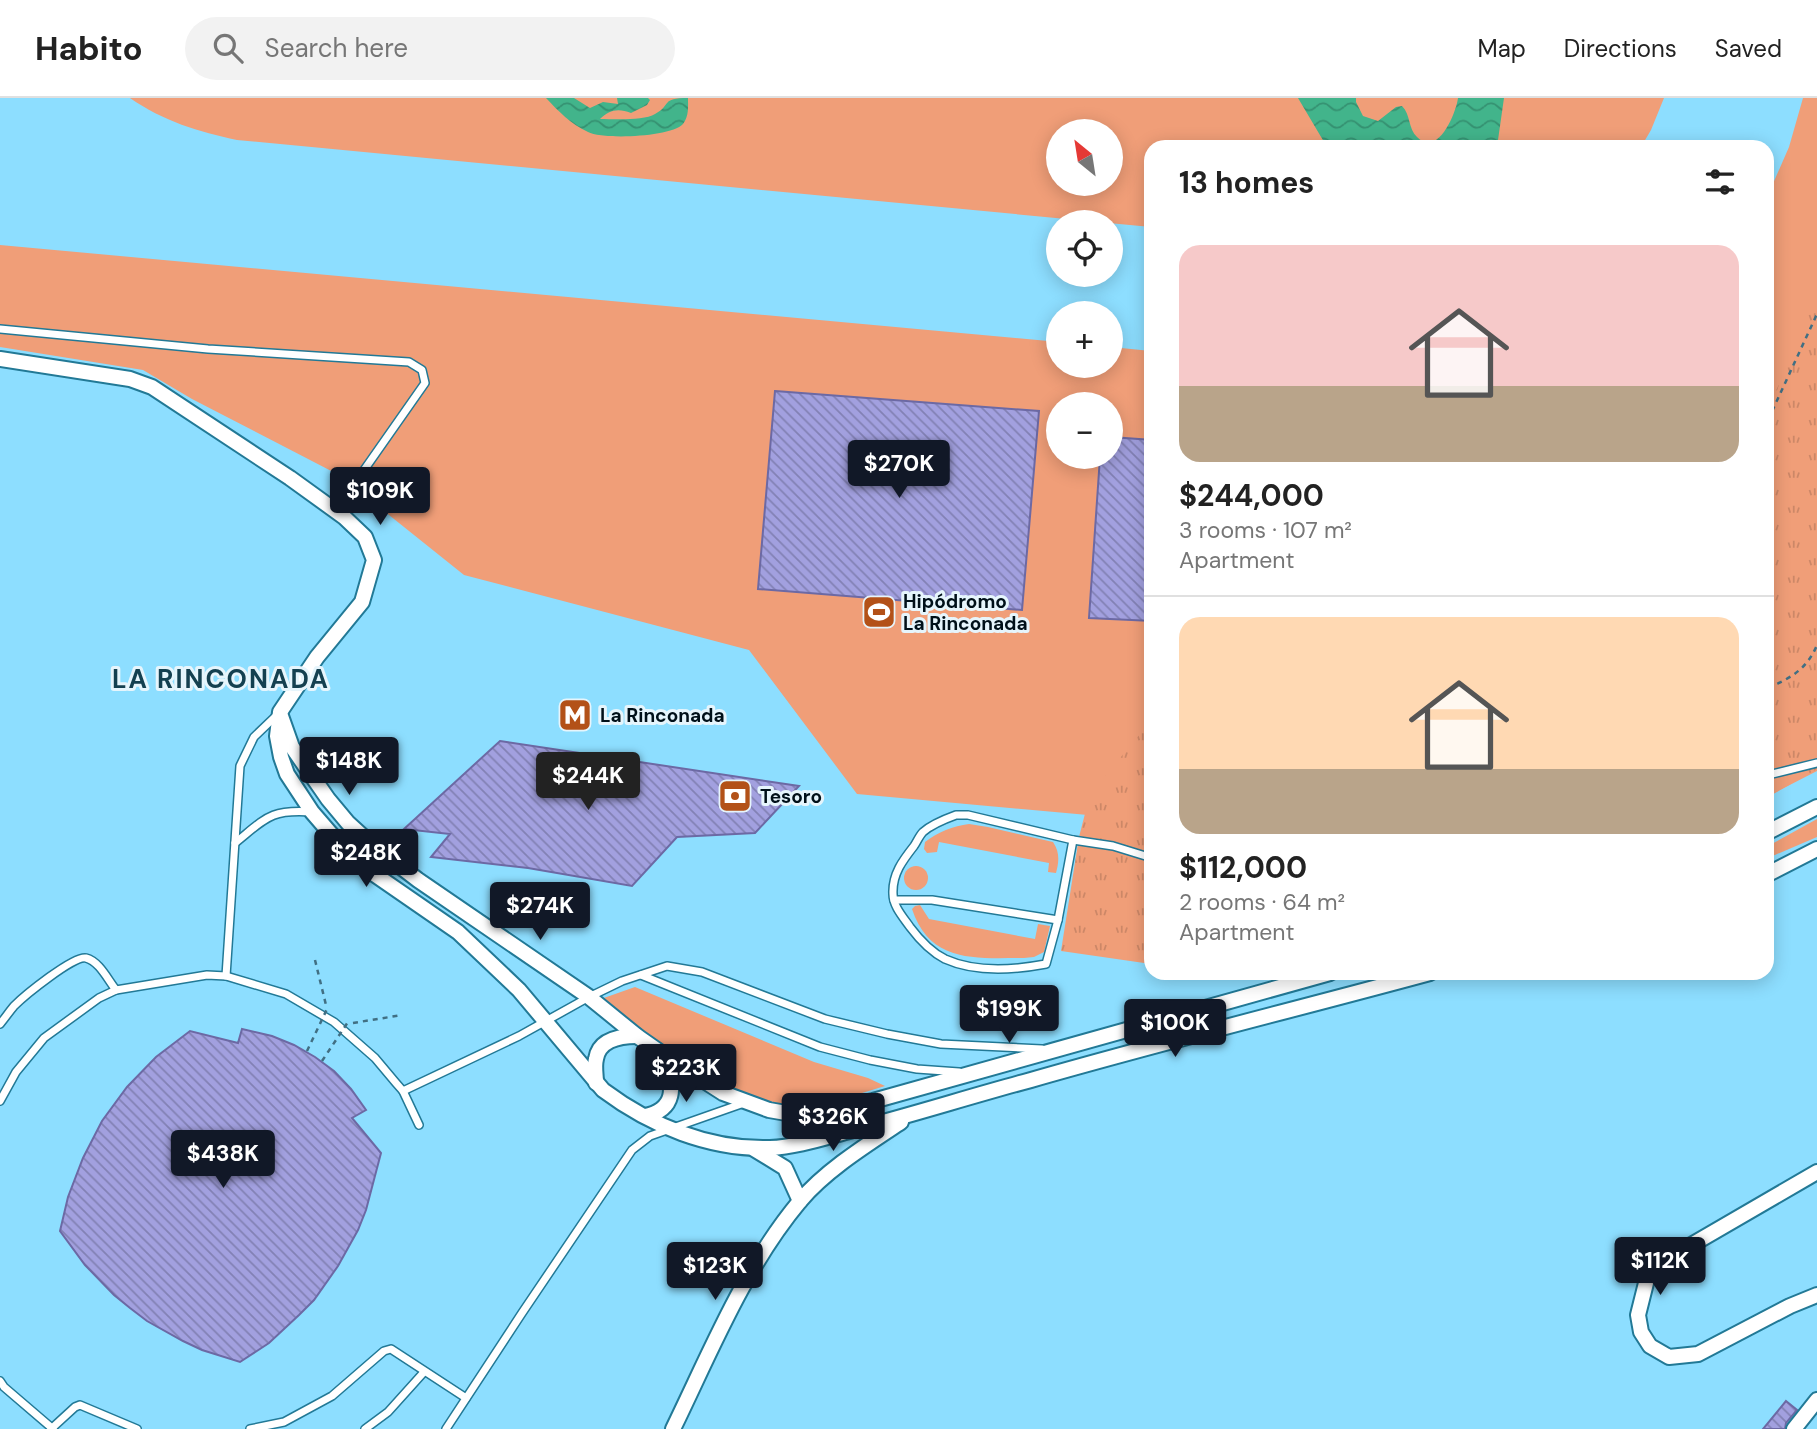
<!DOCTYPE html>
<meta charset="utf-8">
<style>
body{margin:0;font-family:"DM Sans",sans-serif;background:#f2f2f2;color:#222;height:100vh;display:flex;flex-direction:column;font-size:26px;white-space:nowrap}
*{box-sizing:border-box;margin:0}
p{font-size:23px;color:#767676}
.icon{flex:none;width:38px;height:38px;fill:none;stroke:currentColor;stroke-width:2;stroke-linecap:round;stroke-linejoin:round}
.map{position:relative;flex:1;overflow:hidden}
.details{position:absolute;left:1144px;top:42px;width:630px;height:840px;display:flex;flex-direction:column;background:#fff;border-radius:21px;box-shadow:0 4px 18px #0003}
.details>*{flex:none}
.needle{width:46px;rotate:330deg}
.fabs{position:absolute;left:1046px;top:21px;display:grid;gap:14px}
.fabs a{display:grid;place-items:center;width:77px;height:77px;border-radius:50%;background:#fff;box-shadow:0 4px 18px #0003;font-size:35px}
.price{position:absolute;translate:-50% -60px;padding:0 16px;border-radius:7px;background:#111827;color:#fff;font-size:23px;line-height:46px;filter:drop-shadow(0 2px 4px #0008)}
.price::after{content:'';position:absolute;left:50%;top:42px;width:21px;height:16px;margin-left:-10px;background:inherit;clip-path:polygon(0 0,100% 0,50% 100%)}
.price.on{background:#222;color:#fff}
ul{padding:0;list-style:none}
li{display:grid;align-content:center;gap:14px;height:371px;padding:0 35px}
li+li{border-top:2px solid #e0e0e0}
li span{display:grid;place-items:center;height:217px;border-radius:21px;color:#555}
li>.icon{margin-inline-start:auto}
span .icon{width:126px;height:126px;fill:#fffc;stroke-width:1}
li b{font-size:30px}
h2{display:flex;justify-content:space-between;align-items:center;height:84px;padding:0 35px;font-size:30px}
header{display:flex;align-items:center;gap:42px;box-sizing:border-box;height:98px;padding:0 35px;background:#fff;border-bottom:2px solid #e0e0e0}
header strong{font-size:33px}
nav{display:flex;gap:38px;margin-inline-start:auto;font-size:24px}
.search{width:490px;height:63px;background:#f2f2f2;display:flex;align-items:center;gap:18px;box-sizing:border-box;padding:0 24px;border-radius:38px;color:#767676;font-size:26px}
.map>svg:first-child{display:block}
.grass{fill:#f09e78;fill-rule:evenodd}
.park{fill:url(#park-tufts)}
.water{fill:url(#water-waves)}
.building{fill:url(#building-back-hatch);stroke:#6c69a4;stroke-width:2}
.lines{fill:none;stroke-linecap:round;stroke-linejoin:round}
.service-casing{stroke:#227996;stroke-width:10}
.minor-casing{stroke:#227996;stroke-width:18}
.path{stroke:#416f83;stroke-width:2.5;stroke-dasharray:5 5;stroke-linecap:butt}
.service{stroke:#fff;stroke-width:7}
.minor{stroke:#fff;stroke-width:14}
.path-bridge{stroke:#416f83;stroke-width:2.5;stroke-dasharray:5 5;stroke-linecap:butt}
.labels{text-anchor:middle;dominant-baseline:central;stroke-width:6;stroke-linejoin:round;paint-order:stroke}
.poi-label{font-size:19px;font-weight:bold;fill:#001019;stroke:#e6f5fc;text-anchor:start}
.district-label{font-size:26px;font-weight:bold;letter-spacing:2px;fill:#144050;stroke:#e6f5fc}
</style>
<header>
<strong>Habito</strong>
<div class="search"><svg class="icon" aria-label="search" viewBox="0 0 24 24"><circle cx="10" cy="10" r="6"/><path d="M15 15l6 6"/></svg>Search here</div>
<nav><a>Map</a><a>Directions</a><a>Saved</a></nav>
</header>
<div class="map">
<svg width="1817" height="1331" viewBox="0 0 1817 1331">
<defs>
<pattern id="park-tufts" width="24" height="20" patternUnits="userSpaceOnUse" patternTransform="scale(1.75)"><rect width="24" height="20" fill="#f09e78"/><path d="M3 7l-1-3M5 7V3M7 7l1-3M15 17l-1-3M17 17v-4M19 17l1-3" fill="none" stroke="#cc8767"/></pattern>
<pattern id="water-waves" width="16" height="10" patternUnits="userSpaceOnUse" patternTransform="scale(1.75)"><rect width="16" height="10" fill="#42b48b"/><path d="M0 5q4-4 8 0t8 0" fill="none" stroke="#359171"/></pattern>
<pattern id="building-back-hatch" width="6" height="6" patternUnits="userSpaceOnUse" patternTransform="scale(1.75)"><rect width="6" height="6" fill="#a2a0df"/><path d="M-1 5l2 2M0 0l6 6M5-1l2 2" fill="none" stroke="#8281b4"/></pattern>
</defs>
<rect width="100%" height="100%" fill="#8ddeff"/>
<g class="grass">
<path d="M130,0H1664L1651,32L1641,49H1152L1151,129L237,42C199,34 163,23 130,0ZM1059,33H1111V86H1059Z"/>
<path d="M1803,0H1817V673L1768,698V97L1789,49Z"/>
<path d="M0,147L1059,244V268H1111V249L1151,253V860L1121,720L857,696L749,552L464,477L339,377L192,301L143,272L0,249ZM1059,306H1111V359H1059Z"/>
<path d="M1817,721V739L1768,760V748Z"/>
<path d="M969,726L988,729L1053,744C1060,754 1059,764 1056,775L1048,774L1049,765L939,744L937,754L927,755L924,751L925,744C938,734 953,728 969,726Z"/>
<circle cx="916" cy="780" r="12"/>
<path d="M920,807L929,821L1035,841L1038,826L1050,828L1044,854L1034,859L1024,860C977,860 930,866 912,811L915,808Z"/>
<path d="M635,889L814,964L868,980L885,988C861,995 837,1004 812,1007C743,1015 653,941 601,901Z"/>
</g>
<g class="park">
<path d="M1817,196V671L1768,699V309L1783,278Z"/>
<path d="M1151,623V866L1061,853L1079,739L1090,696Z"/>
</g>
<g class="water">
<path d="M546,0H574L590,10L603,4L618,6L617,0H648L650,2L647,7L631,15C618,10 609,12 600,21C614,21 644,23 655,16C672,7 660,0 688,0C688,9 689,18 683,26C671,39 603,42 588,34C571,26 558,13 546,0Z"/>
<path d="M1298,0H1356V4L1363,18L1378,23L1396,9L1402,8C1411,17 1408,31 1417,39C1438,60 1456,15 1458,0H1504L1497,49H1327Z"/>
</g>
<g class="building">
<path d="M775,293L1039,313L1022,512L758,491Z"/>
<path d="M1111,339L1152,342V523L1089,520L1100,359H1111Z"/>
<path d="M500,643L799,688L755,735L677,739L632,788L528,770L431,759L450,736L404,731Z"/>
<path d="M242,931L272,938L294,947L315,959L334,973L351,991L366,1012L352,1020L381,1055L366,1112L358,1132L338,1168L314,1202L299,1217L269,1245L240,1264L202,1252L183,1243L147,1223L130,1210L114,1197L85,1167L60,1133L68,1099L83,1060L102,1023L127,989L156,959L190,933L238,945Z"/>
<path d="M1786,1303L1797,1312L1786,1325L1785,1331H1763Z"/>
</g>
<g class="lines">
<defs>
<g id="service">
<path d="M0,231L208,251L409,264L422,272L425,285L336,412"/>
<path d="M1768,677L1817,665"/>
<path d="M956,717H968L1073,742L1058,822L1046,866C1014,872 976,875 945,861C931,854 919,841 910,829C903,819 893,808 893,796C892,776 903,762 914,748C917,744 919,738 923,734C932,726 945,721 956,717Z"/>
<path d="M1073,742L1113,748L1152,760"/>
<path d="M235,745C266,720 270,711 312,714"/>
<path d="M894,802H932L1058,822"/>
<path d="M641,877L820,949L870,962L917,971L959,974"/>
<path d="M226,878L240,668L254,639L278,616"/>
<path d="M0,926C5,920 9,914 14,908C24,898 74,857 86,860C99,863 108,882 116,892"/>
<path d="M403,993L519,938L589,899L622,883L667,868L702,874L825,921L887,936L941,946L1042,951"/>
<path d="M0,1003L16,974L44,940L99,900L116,892L207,877L226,878L286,896L334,924L375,960L396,985L403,993L419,1027"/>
<path d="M0,1283L4,1289L53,1331"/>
<path d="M51,1331L75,1309L80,1307L137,1331"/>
<path d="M250,1331L284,1324L332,1298L384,1253L391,1251L466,1300"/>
<path d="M365,1331L388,1314L424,1274"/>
<path d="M446,1331L522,1215L632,1052L650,1038L744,1005"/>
</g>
<g id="minor">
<path d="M0,261L130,281L152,289L290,380L344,419L365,439L374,462L362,504L317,559L280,614L277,638L281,659L287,676L312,714L337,743L361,767L458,834L519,892L603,992C651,1028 710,1052 770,1050C797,1049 826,1039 853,1032C912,1017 971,998 1031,982C1163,944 1297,911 1430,875"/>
<path d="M281,618L292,649L328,701L348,725L371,746L418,782L589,899L637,938L667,959L723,995L769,1012L792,1016L813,1014L873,1003L1330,875"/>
<path d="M1768,734L1817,709"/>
<path d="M1768,776L1817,751"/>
<path d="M596,985C596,977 594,968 596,961C599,941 621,938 637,938"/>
<path d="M645,1018C679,1011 672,986 667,959"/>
<path d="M754,1051L785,1070L800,1103"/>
<path d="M1817,1074L1693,1146L1659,1169L1647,1181L1638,1217L1641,1234L1650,1248L1669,1259L1698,1256L1790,1208L1817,1197"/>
<path d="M673,1331C711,1253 744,1170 800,1103C826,1072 868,1046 901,1024"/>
<path d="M1794,1331L1817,1302"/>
</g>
</defs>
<use href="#service" class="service-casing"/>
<use href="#minor" class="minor-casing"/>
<g class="path">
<path d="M1768,322L1817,216"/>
<path d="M1768,590C1791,580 1807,571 1817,547"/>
<path d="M315,862L326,907"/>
<path d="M353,925L402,917"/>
</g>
<use href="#service" class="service"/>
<use href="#minor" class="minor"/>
<g class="path-bridge">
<path d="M307,953L327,911"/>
<path d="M322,963L348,924"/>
</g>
</g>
<defs>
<symbol id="stadium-square" viewBox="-11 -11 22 22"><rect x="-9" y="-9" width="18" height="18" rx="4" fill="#b35118" stroke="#e6f5fc"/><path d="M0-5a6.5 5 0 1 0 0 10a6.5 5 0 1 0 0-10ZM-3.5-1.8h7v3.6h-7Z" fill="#fff"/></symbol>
<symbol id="metro-square" viewBox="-11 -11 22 22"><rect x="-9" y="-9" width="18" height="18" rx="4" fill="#b35118" stroke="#e6f5fc"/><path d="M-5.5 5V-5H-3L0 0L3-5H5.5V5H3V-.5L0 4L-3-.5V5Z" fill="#fff"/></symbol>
<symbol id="bank-square" viewBox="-11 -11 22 22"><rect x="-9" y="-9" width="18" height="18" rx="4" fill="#b35118" stroke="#e6f5fc"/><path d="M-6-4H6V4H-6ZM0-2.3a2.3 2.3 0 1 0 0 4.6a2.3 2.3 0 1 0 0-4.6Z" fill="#fff"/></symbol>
</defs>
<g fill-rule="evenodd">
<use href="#stadium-square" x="860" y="495" width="38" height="38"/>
<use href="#metro-square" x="556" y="598" width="38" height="38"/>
<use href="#bank-square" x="716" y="679" width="38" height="38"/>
</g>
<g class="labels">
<g class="poi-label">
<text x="903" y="503">Hipódromo<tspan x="903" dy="22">La Rinconada</tspan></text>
<text x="600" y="617">La Rinconada</text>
<text x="760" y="698">Tesoro</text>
</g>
<g class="district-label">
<text x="221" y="581">LA RINCONADA</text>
</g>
</g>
</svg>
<div class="fabs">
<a><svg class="needle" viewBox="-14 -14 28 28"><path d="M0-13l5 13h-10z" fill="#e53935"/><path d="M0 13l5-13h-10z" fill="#767676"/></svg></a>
<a><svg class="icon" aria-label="locate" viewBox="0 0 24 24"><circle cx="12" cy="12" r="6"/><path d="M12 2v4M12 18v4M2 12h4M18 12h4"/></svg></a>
<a>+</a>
<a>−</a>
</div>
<b class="price" style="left:899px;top:402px">$270K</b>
<b class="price" style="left:380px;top:429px">$109K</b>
<b class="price" style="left:349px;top:699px">$148K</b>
<b class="price on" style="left:588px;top:714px">$244K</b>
<b class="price" style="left:366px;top:791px">$248K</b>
<b class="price" style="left:540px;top:844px">$274K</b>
<b class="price" style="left:1009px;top:947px">$199K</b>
<b class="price" style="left:1175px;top:961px">$100K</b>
<b class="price" style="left:686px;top:1006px">$223K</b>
<b class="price" style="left:833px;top:1055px">$326K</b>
<b class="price" style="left:223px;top:1092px">$438K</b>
<b class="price" style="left:1660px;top:1199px">$112K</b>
<b class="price" style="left:715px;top:1204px">$123K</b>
<section class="details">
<h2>13 homes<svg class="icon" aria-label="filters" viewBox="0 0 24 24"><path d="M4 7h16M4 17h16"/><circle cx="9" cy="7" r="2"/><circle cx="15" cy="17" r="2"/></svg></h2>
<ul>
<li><span style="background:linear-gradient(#f6c9c9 65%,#b9a48a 0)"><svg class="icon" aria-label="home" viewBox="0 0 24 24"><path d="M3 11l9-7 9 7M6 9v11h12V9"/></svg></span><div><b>$244,000</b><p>3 rooms · 107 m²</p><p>Apartment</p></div></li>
<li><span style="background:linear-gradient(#ffd9b3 70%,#b9a48a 0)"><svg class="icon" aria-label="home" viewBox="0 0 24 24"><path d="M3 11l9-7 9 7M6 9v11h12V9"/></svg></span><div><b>$112,000</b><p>2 rooms · 64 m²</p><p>Apartment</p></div></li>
</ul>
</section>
</div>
